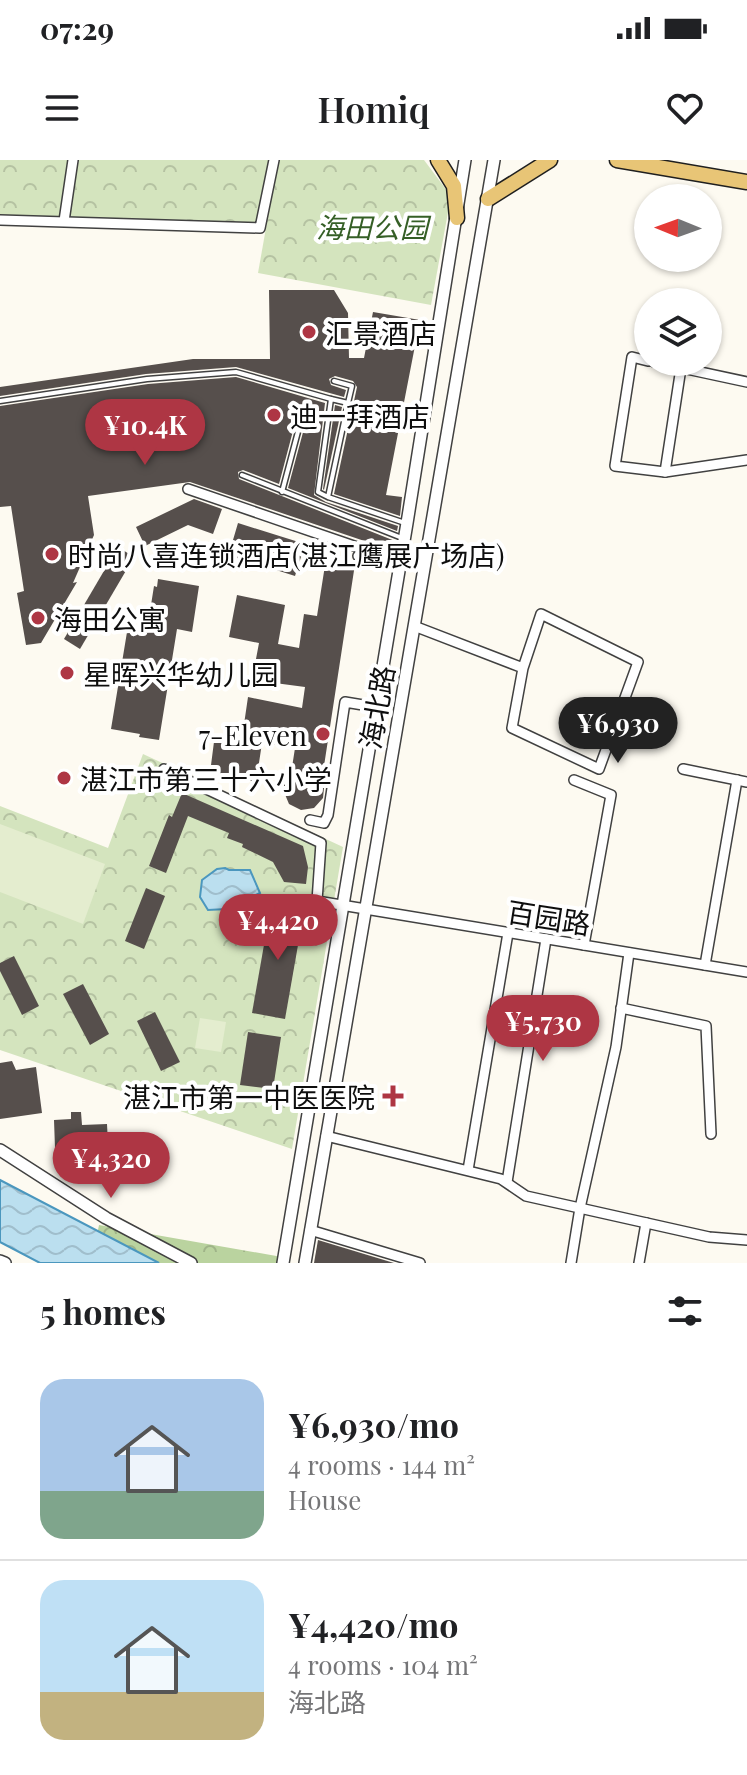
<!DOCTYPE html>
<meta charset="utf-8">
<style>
body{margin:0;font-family:"Playfair Display","Noto Sans SC",serif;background:#f2f2f2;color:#202124;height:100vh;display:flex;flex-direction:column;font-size:30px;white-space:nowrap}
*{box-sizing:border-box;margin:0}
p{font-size:26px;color:#757577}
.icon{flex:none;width:44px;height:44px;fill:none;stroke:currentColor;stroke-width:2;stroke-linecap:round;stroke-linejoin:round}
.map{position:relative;height:1103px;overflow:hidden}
.details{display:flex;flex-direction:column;background:#fff;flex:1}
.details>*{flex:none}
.needle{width:52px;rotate:271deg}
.controls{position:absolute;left:634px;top:24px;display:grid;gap:16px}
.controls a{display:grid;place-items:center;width:88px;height:88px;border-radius:50%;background:#fff;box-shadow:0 2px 6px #0004;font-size:40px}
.price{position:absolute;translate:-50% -68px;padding:0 18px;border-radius:28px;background:#ae3644;color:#fff;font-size:26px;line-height:52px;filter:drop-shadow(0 2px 4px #0008)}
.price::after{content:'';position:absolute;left:50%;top:48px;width:24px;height:18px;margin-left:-12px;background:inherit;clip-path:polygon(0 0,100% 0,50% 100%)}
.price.selected{background:#222;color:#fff}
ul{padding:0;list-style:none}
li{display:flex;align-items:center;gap:24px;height:200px;padding:0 40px}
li+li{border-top:2px solid #e0e0e0}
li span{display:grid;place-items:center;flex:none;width:224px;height:160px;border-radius:24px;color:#555}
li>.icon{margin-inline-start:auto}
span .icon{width:96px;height:96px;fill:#fffc;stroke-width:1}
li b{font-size:34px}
h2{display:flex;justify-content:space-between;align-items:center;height:96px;padding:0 40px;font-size:34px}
.status{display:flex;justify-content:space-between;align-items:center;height:56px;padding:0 40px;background:#fff;direction:ltr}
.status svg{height:22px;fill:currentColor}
header{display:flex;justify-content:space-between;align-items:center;height:104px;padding:0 40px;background:#fff;font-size:36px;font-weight:600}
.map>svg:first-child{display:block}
.forest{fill:url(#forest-crowns)}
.park{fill:url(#park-crowns)}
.pitch{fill:#e4edcf}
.water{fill:url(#water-waves);stroke:#4b97be;stroke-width:2}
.building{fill:#564f4c}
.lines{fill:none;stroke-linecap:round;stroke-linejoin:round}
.service-casing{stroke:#414141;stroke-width:7}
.minor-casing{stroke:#414141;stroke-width:12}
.tertiary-casing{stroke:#414141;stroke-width:14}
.primary-casing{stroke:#1f1f1f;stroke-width:17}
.service{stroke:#fff;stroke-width:4}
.minor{stroke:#fff;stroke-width:9}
.tertiary{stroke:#fff;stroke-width:11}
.primary{stroke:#e8c576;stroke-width:14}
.poi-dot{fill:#ae3644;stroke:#fff;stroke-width:3}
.labels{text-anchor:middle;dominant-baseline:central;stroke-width:8;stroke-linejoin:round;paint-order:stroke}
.park-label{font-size:28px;font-style:italic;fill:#355f26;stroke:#fff}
.poi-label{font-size:28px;fill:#0e0e0e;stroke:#fff;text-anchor:start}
.street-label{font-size:28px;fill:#0e0e0e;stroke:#fff}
</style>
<div class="status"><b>07:29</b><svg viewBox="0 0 49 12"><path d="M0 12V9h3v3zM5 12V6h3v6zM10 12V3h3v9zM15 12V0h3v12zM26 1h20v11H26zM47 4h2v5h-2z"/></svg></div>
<header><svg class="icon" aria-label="menu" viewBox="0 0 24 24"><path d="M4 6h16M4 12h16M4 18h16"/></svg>Homiq<svg class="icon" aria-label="heart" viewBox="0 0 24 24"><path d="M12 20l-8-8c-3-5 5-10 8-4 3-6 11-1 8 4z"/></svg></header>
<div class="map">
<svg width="747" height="1103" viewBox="0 0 747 1103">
<defs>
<pattern id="forest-crowns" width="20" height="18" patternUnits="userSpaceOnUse" patternTransform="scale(2)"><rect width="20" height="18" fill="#bad39f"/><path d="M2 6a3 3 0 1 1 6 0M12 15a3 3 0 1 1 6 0" fill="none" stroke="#9fb488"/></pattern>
<pattern id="park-crowns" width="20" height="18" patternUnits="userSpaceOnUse" patternTransform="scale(2)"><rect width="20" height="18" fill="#d4e4be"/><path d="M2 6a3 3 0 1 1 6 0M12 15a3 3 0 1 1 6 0" fill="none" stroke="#b5c2a2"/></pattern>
<pattern id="water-waves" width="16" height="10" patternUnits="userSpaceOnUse" patternTransform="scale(2)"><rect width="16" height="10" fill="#bbdfef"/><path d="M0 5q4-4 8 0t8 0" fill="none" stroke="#a0becc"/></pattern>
</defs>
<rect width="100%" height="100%" fill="#fdfaf1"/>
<path class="forest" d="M99,1065L282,1097L280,1103H138L96,1080Z"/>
<g class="park">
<path d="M0,0H273L260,67L0,58Z"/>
<path d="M278,0H424L451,36L431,145L258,113Z"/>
<path d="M143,594L343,687L292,989L0,890V646L108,688Z"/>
</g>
<g class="pitch">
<path d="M0,664L105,704L83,764L0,732Z"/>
<path d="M200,858L226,862L221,892L195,888Z"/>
</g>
<g class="water">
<path d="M225,708L229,710H250L260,733L227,749L208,750L200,737L202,720L217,709Z"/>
<path d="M0,1020L159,1103H40L0,1082Z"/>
</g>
<g class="building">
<path d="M269,130H334L348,153L349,198H364L373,152L420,160L386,335L402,337L400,356L334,334L357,227L353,221L335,216L329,219L331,225L346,230L344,237L236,207L146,214L0,236V227L193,199H270Z"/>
<path d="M236,217L325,243L314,335L326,342L398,366L397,371L288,328L309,250L306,244L299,248L279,324L243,310L238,312L239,319L395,381L394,391L190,322L88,336L94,375L73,423L77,422L41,483L26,485L17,433L24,431L11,346L0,347V246L148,224Z"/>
<path d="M335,245L342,247L324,330L323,329Z"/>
<path d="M194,339L222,349L213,374L188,365L145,386L136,367Z"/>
<path d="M238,363L305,384L295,416L273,409L278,394L251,386L246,403L228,397Z"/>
<path d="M118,387L134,397L80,489L64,479Z"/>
<path d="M326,399L355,404L322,619L324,628L323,638L314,648L301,650L289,644L284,632V625L291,614L295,588L262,583L257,616H253V621L210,613L215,574L242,578L248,537L302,548L305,527L252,520L259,483L229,477L237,435L285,445L278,484L299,488L304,454L317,456Z"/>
<path d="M158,419L199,426L192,472L177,469L159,580L139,577L140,574L111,569L128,466L140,469L143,449L148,450L149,445H151L154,426L157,427Z"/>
<path d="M182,633L303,686L308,707L306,724L284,722L273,702L242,687L243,684L227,678L229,673L188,656L166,713L149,706L169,655L172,657Z"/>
<path d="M146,728L165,736L144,789L125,781Z"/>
<path d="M271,745L304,751L285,859L252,853Z"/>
<path d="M14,796L39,846L22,855L0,811V803Z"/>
<path d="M83,824L109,874L90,885L63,834Z"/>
<path d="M155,852L180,902L161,911L137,861Z"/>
<path d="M248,872L281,877L273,929L240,925Z"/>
<path d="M12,901L16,910L36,907L42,953L0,959V903Z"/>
<path d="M71,952H81L82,965L107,964L109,1004L75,1005L74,987L55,988L54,960L71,959Z"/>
<path d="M318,1080L394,1103H314Z"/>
</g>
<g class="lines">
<defs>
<g id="service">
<path d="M334,221L352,226L348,243"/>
<path d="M0,241L147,219L236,212L331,239"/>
<path d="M242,315L402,378"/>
<path d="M282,332L304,249"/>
<path d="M328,337L318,332L331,239L348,243L328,337L405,363"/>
</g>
<g id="minor">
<path d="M0,60L260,68L274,0"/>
<path d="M64,61L73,0"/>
<path d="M648,201L632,197L615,306L665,312L681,208"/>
<path d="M654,202L747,222"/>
<path d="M665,312L747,300"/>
<path d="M188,329L386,397"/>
<path d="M358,396L386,397L400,401"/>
<path d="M414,466L523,508L512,568L599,609L638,502L541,454L523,508"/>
<path d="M164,609L321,683L317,741L747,812"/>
<path d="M683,609L747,622"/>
<path d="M574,620L611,635L584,785"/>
<path d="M310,660L324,663L328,655L345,542L375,547"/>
<path d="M705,805L737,620"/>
<path d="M621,848L706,866L711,974"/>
<path d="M326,976L501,1019L526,1036L709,1077L747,1080"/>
<path d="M468,1010L508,773"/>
<path d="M507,1022L546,779"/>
<path d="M310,1070L420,1103"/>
<path d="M571,1103L580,1048L616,887L629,793"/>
<path d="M639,1103L646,1063"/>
</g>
<g id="tertiary">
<path d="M0,990L106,1058L191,1103"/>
<path d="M0,1101L5,1103"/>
<path d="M283,1103L407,363L465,0"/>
<path d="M305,1103L494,0"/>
</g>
<g id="primary">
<path d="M438,0L454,26L457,58"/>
<path d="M617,0L747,22"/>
<path d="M488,39L550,0"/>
</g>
</defs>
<use href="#service" class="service-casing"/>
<use href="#minor" class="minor-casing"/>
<use href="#tertiary" class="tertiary-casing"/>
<use href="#primary" class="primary-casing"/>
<use href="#service" class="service"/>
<use href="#minor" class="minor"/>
<use href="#tertiary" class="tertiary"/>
<use href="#primary" class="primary"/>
</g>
<g class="poi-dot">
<circle cx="309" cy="172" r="8"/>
<circle cx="274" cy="255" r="8"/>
<circle cx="52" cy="394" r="8"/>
<circle cx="38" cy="458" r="8"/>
<circle cx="67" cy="513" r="8"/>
<circle cx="323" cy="574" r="8"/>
<circle cx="64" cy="618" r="8"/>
<path d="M389 924h8v8h8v8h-8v8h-8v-8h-8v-8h8z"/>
</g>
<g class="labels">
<g class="park-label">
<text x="372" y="66">海田公园</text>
</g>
<g class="poi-label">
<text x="325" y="172">汇景酒店</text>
<text x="290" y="255">迪一拜酒店</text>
<text x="68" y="394">时尚八喜连锁酒店(湛江鹰展广场店)</text>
<text x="54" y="458">海田公寓</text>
<text x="83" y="513">星晖兴华幼儿园</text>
<text x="307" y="574" text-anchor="end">7-Eleven</text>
<text x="80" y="618">湛江市第三十六小学</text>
<text x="375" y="936" text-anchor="end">湛江市第一中医医院</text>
</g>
<g class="street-label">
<text transform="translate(376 547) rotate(-80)">海北路</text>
<text transform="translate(549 757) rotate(9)">百园路</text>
</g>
</g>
</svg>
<div class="controls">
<a><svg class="needle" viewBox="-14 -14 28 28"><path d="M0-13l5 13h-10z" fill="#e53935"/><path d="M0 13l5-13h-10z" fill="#757577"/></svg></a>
<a><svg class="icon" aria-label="layers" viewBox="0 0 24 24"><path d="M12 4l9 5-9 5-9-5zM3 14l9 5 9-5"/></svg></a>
</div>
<b class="price" style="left:145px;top:307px">¥10.4K</b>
<b class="price selected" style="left:618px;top:605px">¥6,930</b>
<b class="price" style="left:278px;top:802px">¥4,420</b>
<b class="price" style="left:543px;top:903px">¥5,730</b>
<b class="price" style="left:111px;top:1040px">¥4,320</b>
</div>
<section class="details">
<h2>5 homes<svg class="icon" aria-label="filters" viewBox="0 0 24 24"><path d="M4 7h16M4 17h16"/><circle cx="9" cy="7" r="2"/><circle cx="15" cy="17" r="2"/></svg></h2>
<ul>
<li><span style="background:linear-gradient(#a9c7e8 70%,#7fa58c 0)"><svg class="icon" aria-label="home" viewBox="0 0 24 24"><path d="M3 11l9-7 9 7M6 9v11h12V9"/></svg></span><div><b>¥6,930/mo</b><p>4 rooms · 144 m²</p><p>House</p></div></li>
<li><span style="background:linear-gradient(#bfe0f5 70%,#c2b280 0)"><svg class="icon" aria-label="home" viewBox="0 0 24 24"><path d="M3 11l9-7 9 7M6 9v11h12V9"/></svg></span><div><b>¥4,420/mo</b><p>4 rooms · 104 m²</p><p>海北路</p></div></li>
</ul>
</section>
